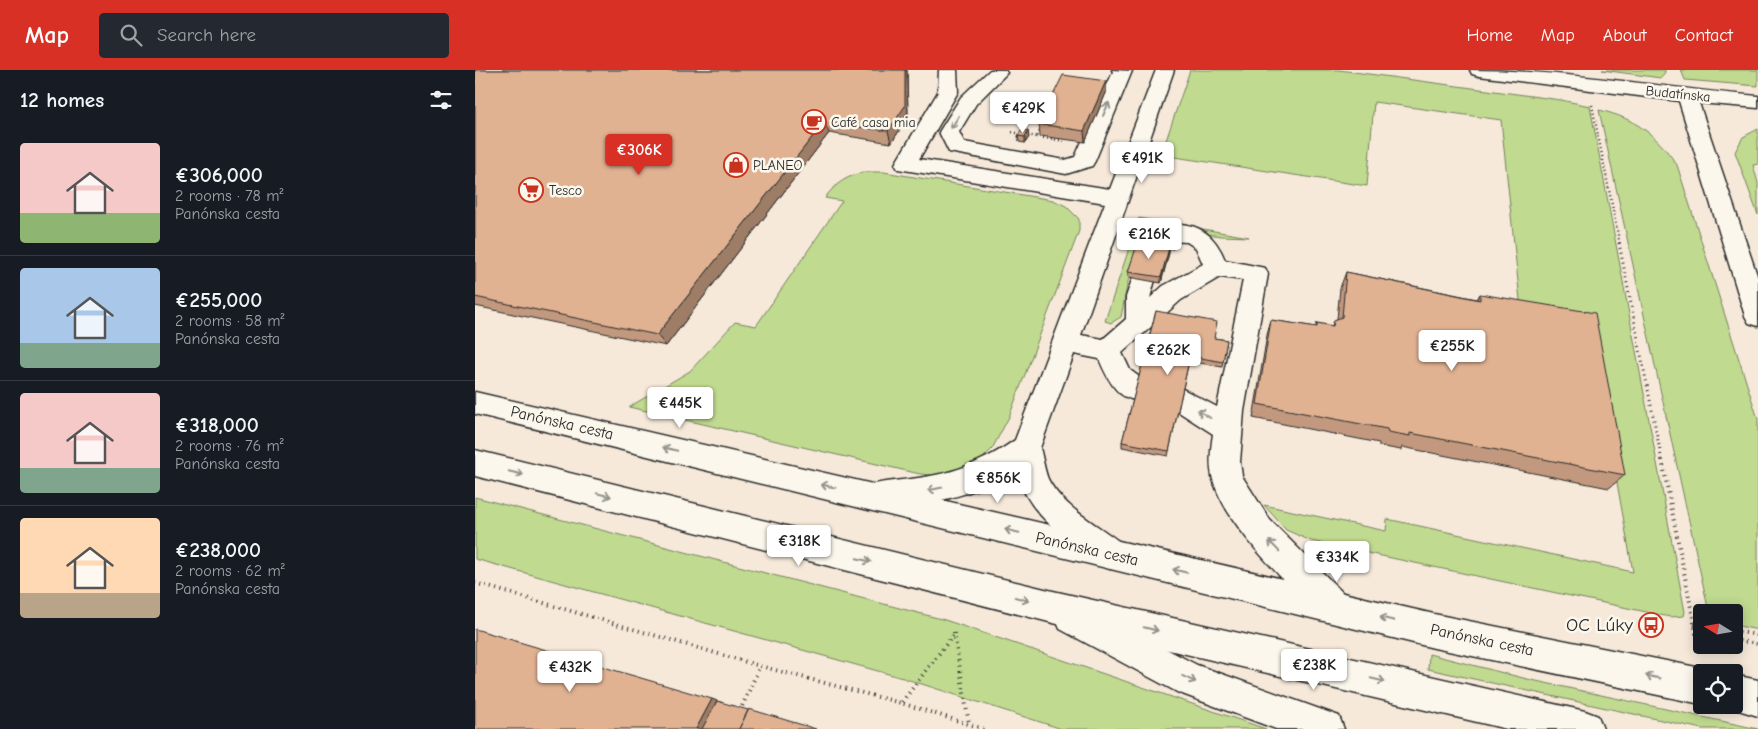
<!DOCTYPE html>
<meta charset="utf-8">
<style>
body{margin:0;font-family:"Comic Neue",sans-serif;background:#242831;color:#f1f3f6;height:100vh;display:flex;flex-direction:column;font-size:19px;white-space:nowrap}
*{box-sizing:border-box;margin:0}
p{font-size:16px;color:#9ea1a6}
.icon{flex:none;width:28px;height:28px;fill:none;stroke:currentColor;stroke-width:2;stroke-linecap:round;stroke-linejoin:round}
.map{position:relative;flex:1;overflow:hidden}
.panel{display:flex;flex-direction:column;background:#171b24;width:475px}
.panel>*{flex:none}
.needle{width:32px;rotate:281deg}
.fabs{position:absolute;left:1218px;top:534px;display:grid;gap:10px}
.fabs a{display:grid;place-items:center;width:50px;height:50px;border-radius:5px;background:#171b24;box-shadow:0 2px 12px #0003;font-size:25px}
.price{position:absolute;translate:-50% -42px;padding:0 11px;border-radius:5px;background:#fff;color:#222;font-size:16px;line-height:32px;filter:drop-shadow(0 1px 2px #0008)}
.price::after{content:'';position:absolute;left:50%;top:30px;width:15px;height:11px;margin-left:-8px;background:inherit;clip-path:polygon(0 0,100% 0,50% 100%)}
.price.active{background:#d93025;color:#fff}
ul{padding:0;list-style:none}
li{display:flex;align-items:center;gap:15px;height:125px;padding:0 20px}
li+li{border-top:1px solid #363941}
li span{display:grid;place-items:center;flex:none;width:140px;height:100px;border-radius:5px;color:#555}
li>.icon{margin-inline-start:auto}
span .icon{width:60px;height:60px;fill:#fffc;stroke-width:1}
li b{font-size:21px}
h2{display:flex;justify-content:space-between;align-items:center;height:60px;padding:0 20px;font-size:21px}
header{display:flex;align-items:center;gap:30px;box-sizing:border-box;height:70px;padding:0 25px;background:#d93025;color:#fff}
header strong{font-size:24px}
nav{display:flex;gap:28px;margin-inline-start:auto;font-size:18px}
.search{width:350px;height:45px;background:#242831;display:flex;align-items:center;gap:12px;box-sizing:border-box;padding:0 18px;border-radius:5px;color:#9ea1a6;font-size:19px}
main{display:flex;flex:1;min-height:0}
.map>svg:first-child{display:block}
.green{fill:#c0da90;stroke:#76825e}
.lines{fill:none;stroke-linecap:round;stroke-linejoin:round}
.minor-casing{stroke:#2b2b2b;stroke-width:3}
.major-casing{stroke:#2b2b2b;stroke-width:3}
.path-far2{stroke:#2b2b2b;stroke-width:2.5;stroke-dasharray:1 3;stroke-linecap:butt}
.path-far1{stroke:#2b2b2b;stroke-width:3;stroke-dasharray:1 4;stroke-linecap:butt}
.path{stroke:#2b2b2b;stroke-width:4;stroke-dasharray:1 4.5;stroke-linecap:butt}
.minor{fill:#fbf7ec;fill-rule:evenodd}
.major{fill:#fbf7ec;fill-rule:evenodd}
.wall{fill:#c2997e;stroke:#2b2b2b}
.shaded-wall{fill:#9e7d66;stroke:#2b2b2b}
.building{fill:#e1b292;stroke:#2b2b2b}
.oneway{stroke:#93918c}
.labels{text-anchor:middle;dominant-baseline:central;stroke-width:5;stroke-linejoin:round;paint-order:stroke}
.far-street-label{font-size:14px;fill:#2b2b2b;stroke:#fbf7ec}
.far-poi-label{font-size:14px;fill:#2b2b2b;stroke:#fbf7ec;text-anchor:start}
.street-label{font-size:16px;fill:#2b2b2b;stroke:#fbf7ec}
.near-poi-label{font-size:19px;fill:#2b2b2b;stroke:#fbf7ec;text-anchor:end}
</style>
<header>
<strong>Map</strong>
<div class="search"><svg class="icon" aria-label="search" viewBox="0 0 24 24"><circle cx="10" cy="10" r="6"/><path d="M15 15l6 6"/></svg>Search here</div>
<nav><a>Home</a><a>Map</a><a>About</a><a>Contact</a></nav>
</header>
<main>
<section class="panel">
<h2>12 homes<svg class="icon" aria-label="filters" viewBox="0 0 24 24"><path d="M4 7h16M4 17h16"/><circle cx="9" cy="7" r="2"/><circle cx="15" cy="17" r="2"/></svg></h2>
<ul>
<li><span style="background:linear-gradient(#f6c9c9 70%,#8fb573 0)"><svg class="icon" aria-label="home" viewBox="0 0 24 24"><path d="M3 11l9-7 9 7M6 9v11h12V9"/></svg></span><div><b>€306,000</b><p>2 rooms · 78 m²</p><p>Panónska cesta</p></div></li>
<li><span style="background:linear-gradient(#a9c7e8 75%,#7fa58c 0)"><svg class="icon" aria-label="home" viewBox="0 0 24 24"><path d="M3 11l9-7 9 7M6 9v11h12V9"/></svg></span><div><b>€255,000</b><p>2 rooms · 58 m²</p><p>Panónska cesta</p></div></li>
<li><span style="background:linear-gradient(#f6c9c9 75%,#7fa58c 0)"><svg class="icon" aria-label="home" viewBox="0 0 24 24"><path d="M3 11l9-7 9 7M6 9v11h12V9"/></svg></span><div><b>€318,000</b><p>2 rooms · 76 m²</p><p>Panónska cesta</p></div></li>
<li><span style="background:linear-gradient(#ffd9b3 75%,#b9a48a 0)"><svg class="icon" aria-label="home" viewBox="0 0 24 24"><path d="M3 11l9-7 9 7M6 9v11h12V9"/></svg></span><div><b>€238,000</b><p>2 rooms · 62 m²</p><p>Panónska cesta</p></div></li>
</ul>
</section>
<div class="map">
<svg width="1283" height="659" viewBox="0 0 1283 659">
<rect width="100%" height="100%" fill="#f6e9da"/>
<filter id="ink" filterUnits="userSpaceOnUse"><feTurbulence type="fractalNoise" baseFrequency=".02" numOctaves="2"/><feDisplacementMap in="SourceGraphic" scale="10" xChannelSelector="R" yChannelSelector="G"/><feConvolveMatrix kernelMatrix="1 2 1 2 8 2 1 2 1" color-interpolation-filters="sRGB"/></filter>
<g filter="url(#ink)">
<g class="green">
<path d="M715,0H864L1086,30L1115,36L1210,542L1209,546L1195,547L836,471L811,460L789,435L911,461L912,449L1158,502L1113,251L1046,240L1026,50L899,32L892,116L686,85Z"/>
<path d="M1127,0H1190V2L1186,8Z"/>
<path d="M1206,0H1283V16L1210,10Z"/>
<path d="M1124,40C1160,48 1182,65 1202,95L1283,349V560L1259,555V542H1234Z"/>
<path d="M1283,59V94L1278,95L1283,113V145L1260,82L1268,67Z"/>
<path d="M391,102H409L578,130L591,136L604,149V161L534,347L517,379L505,391L466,406L445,404L154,337L215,301L260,252L281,256L367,131L350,128C360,113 374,105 391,102Z"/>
<path d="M664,148L774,167L746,166L698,159L672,164C655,189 652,218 646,247L636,253L630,251Z"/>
<path d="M0,427L470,550L791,659H587L428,608L0,489Z"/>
<path d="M954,584L1052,609L1283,659H1227L953,599Z"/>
</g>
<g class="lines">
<defs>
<g id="minor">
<path d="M464,0H482L483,22L444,89L635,119L681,0H699L606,265L628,269L651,249V227L659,204L668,201L677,204L680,210L675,228L688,216L728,194L721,178L712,172L692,171L685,187L677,189L669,187L665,181L674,159C708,148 736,154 750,190L790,198L793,204L769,341L765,392L767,406L795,450L869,524L873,536L869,548L857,552L845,548C811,511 749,455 737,406C734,393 736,377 738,364L696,337L692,329L696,321L706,318L742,337L768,210L745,207L706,230L647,283L655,300L671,312L675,320L671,328C645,337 632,308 624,289L599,284L565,378C568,388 569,399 573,409C587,437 622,454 646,473L651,484L646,495L635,499C622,494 614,486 603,478C575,457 551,436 541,401C497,427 450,435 400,441L389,437L385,427L389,417C406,411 425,411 443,408C480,403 509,392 540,370L630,133L423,99L420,94L463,22Z"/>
<path d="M515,0H530L532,3L501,34L484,62L489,72L590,90L600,87L638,2L637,0L657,1L620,91L617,96L591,104L474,82L464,62L486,27Z"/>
<path d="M995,0C1091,0 1187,18 1283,26V38L1224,33L1283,208V256L1274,253L1270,246L1204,31L1004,6L997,4Z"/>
<path d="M597,530L722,595L864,646L869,659H801L702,622L585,559L580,547L585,535Z"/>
</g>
<g id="major">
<path d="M0,322L959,544L1226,598L1236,602H1226V634L959,578L0,344Z"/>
<path d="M0,380L578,521L1110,641L1123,646L1128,659H1032L578,553L0,406Z"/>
<path d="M1259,605L1283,610V646L1247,635H1259Z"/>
</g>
</defs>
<use href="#minor" class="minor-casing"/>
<use href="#major" class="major-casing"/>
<g class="path-far2">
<path d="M1117,35L1145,175"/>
<path d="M566,58L562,67L590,71"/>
<path d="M537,62L562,67"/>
</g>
<path class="path-far1" d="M1144,173L1187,391"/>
<g class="path">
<path d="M1187,390L1221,563L1226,564"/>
<path d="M0,513L285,596L426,633L509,659"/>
<path d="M1219,555L1226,556"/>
<path d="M1259,561L1283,565"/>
<path d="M479,563L494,654"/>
<path d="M1259,570L1283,574"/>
<path d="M427,632L479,564"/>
<path d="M265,641L285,596"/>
</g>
<use href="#minor" class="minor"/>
<use href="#major" class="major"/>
</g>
<g class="wall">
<path d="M0,0H432L433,48L416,73L354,63L191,276L0,236Z"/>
<path d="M631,11V23L610,72L565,66L564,54Z"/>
<path d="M543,66L554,67L550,73L544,72Z"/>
<path d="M700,167L698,179L694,178V183L686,213L653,207V202L686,176V171Z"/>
<path d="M871,202L1002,229L1005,224L1150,405L1134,418L927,377L926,380L904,376V373L778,348L792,265L796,250L841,257L842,253L857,256L859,250L862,249L865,218Z"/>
<path d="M681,241L739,268L752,270L747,297L714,291L693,386L647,377V372Z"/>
</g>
<g class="shaded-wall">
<path d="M430,0H432L433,48L416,73L413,61Z"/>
<path d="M631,11V23L610,72L609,61Z"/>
<path d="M349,52L354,63L191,276L182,265Z"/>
<path d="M553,61L554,67L550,73V67Z"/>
<path d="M694,178V183L686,213V207Z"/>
<path d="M237,629L248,633L234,659H221Z"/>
</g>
<g class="building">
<path d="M0,0H430V36L413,61L349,52L182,265L0,227Z"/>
<path d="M588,5L631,11L609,61L564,54Z"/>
<path d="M546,60L553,61L550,67L543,66Z"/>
<path d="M687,165L700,167L699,173L686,171Z"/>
<path d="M663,172L694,178L686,207L653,202Z"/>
<path d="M871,202L1005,230V224L1120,243L1150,405L935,363V366L913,362L912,359L782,334L796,250L842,257V253L858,256L859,250L867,247Z"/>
<path d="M681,241L742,252L739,268L752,270L748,292L715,286L694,381L647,372Z"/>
<path d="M0,559L237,629L221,659H0Z"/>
<path d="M242,631L273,640L264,659H227Z"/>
<path d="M274,639L341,659H264Z"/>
</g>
<defs><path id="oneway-shaft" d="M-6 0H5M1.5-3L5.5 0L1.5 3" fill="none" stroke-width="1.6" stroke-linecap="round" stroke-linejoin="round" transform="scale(1.25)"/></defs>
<g class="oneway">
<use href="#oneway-shaft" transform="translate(631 39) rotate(-66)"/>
<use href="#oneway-shaft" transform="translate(480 52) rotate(122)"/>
<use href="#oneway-shaft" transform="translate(729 344) rotate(-148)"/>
<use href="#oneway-shaft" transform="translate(195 379) rotate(-167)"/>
<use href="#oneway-shaft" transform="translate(41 403) rotate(14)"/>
<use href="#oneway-shaft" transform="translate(353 416) rotate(-167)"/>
<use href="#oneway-shaft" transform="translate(460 419) rotate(169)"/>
<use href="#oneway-shaft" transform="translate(129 425) rotate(14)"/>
<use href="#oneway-shaft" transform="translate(537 461) rotate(-167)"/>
<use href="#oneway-shaft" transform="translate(799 476) rotate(-134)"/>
<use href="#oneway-shaft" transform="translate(389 490) rotate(14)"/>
<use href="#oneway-shaft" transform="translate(705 501) rotate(-167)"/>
<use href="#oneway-shaft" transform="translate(547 529) rotate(15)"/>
<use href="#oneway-shaft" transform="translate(912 549) rotate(-167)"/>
<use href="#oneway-shaft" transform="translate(676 559) rotate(13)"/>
<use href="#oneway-shaft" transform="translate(1178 607) rotate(-168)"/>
<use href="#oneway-shaft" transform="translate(714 609) rotate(24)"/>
<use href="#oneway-shaft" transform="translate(903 610) rotate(13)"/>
</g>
</g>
<defs>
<symbol id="cafe-ring" viewBox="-11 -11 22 22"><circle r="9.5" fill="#fbf7ec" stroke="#c8321e" stroke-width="1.5"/><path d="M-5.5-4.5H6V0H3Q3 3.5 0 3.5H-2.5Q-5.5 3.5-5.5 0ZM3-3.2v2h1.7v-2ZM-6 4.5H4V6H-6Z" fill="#c8321e"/></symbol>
<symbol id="shop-ring" viewBox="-11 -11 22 22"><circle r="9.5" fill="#fbf7ec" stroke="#c8321e" stroke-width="1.5"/><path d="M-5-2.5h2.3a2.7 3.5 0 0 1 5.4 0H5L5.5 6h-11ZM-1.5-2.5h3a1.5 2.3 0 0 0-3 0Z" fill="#c8321e"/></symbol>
<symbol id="supermarket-ring" viewBox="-11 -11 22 22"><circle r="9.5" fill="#fbf7ec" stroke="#c8321e" stroke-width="1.5"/><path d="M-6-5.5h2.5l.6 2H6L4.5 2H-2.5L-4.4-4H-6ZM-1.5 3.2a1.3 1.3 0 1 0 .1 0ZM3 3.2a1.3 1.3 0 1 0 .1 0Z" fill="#c8321e"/></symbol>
<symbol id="bus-ring" viewBox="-11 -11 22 22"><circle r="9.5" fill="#fbf7ec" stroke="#c8321e" stroke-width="1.5"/><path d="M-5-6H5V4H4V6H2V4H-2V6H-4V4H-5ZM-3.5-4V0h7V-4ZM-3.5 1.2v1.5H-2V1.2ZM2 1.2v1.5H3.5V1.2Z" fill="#c8321e"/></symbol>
</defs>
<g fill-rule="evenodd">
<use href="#cafe-ring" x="325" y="38" width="28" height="28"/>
<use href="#shop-ring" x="247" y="81" width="28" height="28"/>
<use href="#supermarket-ring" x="42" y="106" width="28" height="28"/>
<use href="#bus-ring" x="1162" y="541" width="28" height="28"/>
</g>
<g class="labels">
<g class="far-street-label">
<text transform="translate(1203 24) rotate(6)">Budatínska</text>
</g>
<g class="far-poi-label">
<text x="356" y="52">Café casa mia</text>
<text x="278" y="95">PLANEO</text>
<text x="74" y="120">Tesco</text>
</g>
<g class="street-label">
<text transform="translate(87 353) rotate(13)">Panónska cesta</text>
<text transform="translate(612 479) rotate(13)">Panónska cesta</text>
<text transform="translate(1007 570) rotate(12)">Panónska cesta</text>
</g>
<g class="near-poi-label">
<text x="1158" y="555">OC Lúky</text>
</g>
</g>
</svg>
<div class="fabs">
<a><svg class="needle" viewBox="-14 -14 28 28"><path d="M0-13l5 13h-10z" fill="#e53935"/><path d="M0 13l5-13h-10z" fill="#9ea1a6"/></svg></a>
<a><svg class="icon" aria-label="locate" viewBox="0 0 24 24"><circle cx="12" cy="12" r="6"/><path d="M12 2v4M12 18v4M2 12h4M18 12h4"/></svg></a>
</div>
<b class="price" style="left:548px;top:64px">€429K</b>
<b class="price active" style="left:164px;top:106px">€306K</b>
<b class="price" style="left:667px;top:114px">€491K</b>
<b class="price" style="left:674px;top:190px">€216K</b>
<b class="price" style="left:977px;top:302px">€255K</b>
<b class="price" style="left:693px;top:306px">€262K</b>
<b class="price" style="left:205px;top:359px">€445K</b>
<b class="price" style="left:523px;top:434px">€856K</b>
<b class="price" style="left:324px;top:497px">€318K</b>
<b class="price" style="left:862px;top:513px">€334K</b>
<b class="price" style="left:839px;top:621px">€238K</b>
<b class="price" style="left:95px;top:623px">€432K</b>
</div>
</main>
